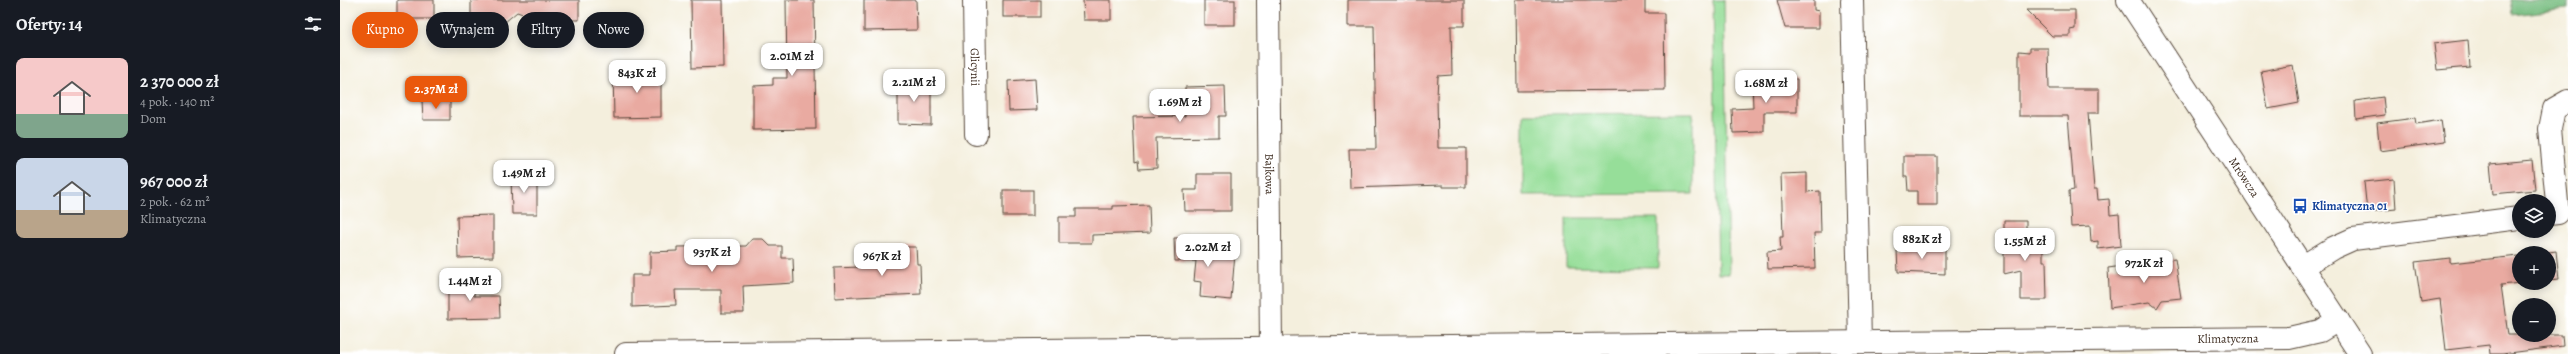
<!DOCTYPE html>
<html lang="pl">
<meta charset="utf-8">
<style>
body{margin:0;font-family:Alegreya,serif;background:#20242c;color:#f1f3f6;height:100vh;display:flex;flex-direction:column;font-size:15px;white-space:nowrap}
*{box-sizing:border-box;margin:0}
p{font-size:13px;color:#9ea1a6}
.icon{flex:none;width:22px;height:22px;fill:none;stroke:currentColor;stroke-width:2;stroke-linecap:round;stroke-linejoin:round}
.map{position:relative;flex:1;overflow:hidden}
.side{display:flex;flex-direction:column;background:#171b24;width:340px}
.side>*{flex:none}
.hud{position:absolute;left:12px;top:12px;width:380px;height:36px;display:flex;gap:8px}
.fabs{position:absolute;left:2172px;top:194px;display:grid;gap:8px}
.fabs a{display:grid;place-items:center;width:44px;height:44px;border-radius:50%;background:#171b24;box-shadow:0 2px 10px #0003;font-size:20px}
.price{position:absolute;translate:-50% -34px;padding:0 9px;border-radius:8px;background:#fff;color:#222;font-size:13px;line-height:26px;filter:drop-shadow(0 1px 2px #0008)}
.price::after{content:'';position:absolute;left:50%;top:24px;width:12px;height:9px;margin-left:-6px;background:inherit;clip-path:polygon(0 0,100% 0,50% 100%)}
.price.selected{background:#ea580c;color:#fff}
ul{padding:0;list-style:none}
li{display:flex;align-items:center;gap:12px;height:100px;padding:0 16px}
li span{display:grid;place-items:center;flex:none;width:112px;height:80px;border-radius:8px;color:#555}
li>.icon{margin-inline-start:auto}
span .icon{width:48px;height:48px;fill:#fffc;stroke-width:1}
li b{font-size:17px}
h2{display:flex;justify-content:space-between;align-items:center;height:48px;padding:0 16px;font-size:17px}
.pill{padding:0 14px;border-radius:18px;background:#171b24;box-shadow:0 2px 10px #0003;font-size:14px;line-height:36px}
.pill.selected{background:#ea580c;color:#fff}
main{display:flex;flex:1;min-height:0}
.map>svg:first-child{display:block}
.green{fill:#96de99;stroke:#68845c}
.forest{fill:#78bd81;stroke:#5a7450}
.building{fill:#e9aaa1}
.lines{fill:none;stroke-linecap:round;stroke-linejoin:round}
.minor-casing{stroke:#57483b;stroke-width:24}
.minor{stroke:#fff;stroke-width:22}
.labels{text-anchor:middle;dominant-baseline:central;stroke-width:3;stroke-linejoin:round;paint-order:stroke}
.street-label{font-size:12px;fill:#3b2a1e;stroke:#fff}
.transit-label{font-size:12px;font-weight:bold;fill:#164399;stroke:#fff;text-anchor:start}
</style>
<main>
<section class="side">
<h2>Oferty: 14<svg class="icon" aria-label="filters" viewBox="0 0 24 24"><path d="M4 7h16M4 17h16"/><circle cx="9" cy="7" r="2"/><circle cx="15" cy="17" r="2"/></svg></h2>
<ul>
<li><span style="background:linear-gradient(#f6c9c9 70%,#7fa58c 0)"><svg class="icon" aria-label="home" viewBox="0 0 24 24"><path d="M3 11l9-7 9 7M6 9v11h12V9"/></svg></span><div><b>2 370 000 zł</b><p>4 pok. · 140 m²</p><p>Dom</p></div></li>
<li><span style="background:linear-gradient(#c9d6e8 65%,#b9a48a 0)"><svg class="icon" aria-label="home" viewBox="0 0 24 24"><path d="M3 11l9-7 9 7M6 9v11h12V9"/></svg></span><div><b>967 000 zł</b><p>2 pok. · 62 m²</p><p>Klimatyczna</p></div></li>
</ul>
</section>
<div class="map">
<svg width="2228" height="354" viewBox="0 0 2228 354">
<rect width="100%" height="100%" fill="#fff"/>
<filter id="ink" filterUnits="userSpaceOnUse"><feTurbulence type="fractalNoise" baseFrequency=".025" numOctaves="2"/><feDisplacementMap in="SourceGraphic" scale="8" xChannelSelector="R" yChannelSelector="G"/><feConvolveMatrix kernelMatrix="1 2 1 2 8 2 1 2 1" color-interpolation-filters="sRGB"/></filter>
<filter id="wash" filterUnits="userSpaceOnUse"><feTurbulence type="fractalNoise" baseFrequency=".012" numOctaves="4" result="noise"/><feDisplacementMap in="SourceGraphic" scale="16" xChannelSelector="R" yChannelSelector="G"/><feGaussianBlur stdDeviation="0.9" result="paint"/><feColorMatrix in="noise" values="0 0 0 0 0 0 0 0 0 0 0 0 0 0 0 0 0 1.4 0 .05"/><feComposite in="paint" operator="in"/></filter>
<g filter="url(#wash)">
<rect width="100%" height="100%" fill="#f4efdd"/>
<g class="green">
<path d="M1373,0H1384L1389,274H1378Z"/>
<path d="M1353,113V194L1183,195V114Z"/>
<path d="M1226,218H1318V268L1226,267Z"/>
</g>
<path class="forest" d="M2170,0H2228V9L2172,15Z"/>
<g id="blocks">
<g class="building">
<rect x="57" y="0" width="37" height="19"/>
<path d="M131,0H239V20H200L177,12L165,22H131Z"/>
<path d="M351,0H382L383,67L352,68Z"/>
<path d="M446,0H474L476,129L413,130V86L433,85V78H447Z"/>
<path d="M524,0H576L577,30L524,31Z"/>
<rect x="663" y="0" width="37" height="17"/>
<path d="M743,0H771V20H744Z"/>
<rect x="864" y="0" width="31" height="25"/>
<path d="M1008,0H1124V26H1111L1112,75L1098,76L1097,97L1098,148H1126V187H1103V185L1010,188L1009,149H1036L1034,26H1008Z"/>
<path d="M1176,0H1305V13H1324L1325,90L1177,91Z"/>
<path d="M1437,0H1474V10L1479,11V28H1445Z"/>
<path d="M1686,10H1735V29L1730,30V36H1712Z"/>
<path d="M2128,40L2130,67L2097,70L2094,44Z"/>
<path d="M1690,48H1708L1709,89H1759V113H1748L1754,189H1757L1758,200L1769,199L1770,215L1779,214L1781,246L1758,249V241L1751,242L1750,226L1731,227L1729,191L1734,190L1728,116H1679V51L1690,52Z"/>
<path d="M1953,65L1959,103L1928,109L1921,71Z"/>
<path d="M273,70H321V117L274,118Z"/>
<path d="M558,76L575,77V86H591V125L558,124Z"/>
<path d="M695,79L697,110L669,111L668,81Z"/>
<path d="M1429,79H1457V112H1424V132L1393,133L1392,109L1413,108L1412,80Z"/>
<path d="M885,86L886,116H879V137L816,138L817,168L799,169L798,161L795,162L793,117L845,116V87Z"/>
<path d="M2043,97L2045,115L2016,119L2015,101Z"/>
<path d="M82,100H110V120H83Z"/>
<path d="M2075,118L2076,124L2101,120L2104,142L2040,151L2037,123Z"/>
<path d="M1564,156H1597V205H1577V191H1568L1567,177H1564Z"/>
<path d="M2192,160L2195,190L2153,194L2150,164Z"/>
<path d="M1467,173V192L1480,191L1481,233H1474L1475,268L1428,269L1427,252L1441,251L1440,237H1443L1441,174Z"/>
<path d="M197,174V214H172L171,175Z"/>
<path d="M857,174H891V211H845L844,190H857Z"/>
<path d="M2054,179L2056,209L2027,212L2024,182Z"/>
<rect x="663" y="190" width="30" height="26"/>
<path d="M809,205L810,233L752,235V243H719V217H736V209H773V206Z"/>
<path d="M153,215V257L118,258L117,216Z"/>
<path d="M1664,221H1686V247H1703V261H1706L1707,300H1681V270L1664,274Z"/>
<path d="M834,238H860V250L895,253L891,300L860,297L861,282L854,281L856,261H835Z"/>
<path d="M412,239H423L430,246H442V258H453L454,283L403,286L404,313H381V290H335L336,305L292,307V275H310V252L337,251V247L406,246Z"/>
<path d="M546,247H576L577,264H580L581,294L495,298L494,268L547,266Z"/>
<path d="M1572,247H1605V274L1558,272L1557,250L1572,249Z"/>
<path d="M2216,251L2219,279L2209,280V253H2202Z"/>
<path d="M2179,256L2180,283L2161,285L2168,335H2222L2223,346L2162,354H2150L2149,345L2106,350L2100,299L2081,302L2075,262L2110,258V263Z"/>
<path d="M1835,259L1841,298L1822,300L1817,308L1809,302L1770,308L1768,268Z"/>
<path d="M108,280H134V296H159L160,318L108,319Z"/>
</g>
</g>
</g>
<g filter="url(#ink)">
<use href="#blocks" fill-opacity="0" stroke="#57483b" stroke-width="1"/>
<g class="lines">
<defs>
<g id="minor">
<path id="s1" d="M634,0L636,134"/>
<path id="s2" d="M928,0L931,348"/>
<path d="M1512,0L1520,341"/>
<path id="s3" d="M1788,0L2020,354"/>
<path d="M2209,214L2218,213L2210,129L2214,109L2228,101"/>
<path d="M1962,267L1993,248L2013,239L2179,218"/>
<path id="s4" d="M286,354L1949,338L1980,331L1998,320"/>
</g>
</defs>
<use href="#minor" class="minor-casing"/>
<use href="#minor" class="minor"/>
</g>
</g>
<defs>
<symbol id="bus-bare" viewBox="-9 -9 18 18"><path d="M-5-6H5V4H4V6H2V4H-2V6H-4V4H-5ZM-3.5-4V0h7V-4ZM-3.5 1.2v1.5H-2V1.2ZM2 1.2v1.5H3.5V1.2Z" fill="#1a4fb4" stroke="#fff" stroke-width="2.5" paint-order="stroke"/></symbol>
</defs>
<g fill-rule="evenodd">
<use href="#bus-bare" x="1949" y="195" width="22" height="22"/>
</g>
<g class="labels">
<g class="street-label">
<text stroke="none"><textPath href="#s1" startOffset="67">Glicynii</textPath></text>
<text stroke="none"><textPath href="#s2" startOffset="174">Bajkowa</textPath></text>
<text stroke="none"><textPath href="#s3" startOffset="212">Mrówcza</textPath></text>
<text stroke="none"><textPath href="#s4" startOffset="1602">Klimatyczna</textPath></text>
</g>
<g class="transit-label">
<text x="1972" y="206">Klimatyczna 01</text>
</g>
</g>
</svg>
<div class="fabs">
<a><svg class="icon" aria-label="layers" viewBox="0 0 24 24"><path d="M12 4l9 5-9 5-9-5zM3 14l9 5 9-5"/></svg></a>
<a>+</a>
<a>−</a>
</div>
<b class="price" style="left:452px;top:77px">2.01M zł</b>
<b class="price" style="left:297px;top:94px">843K zł</b>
<b class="price" style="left:574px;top:103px">2.21M zł</b>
<b class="price" style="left:1426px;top:104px">1.68M zł</b>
<b class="price selected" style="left:96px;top:110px">2.37M zł</b>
<b class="price" style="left:840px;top:123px">1.69M zł</b>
<b class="price" style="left:184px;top:194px">1.49M zł</b>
<b class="price" style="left:1582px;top:260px">882K zł</b>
<b class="price" style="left:1685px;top:262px">1.55M zł</b>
<b class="price" style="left:868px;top:268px">2.02M zł</b>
<b class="price" style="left:372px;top:273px">937K zł</b>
<b class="price" style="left:542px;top:277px">967K zł</b>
<b class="price" style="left:1804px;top:284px">972K zł</b>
<b class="price" style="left:130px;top:302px">1.44M zł</b>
<div class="hud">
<a class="pill selected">Kupno</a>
<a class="pill">Wynajem</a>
<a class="pill">Filtry</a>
<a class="pill">Nowe</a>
</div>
</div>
</main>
